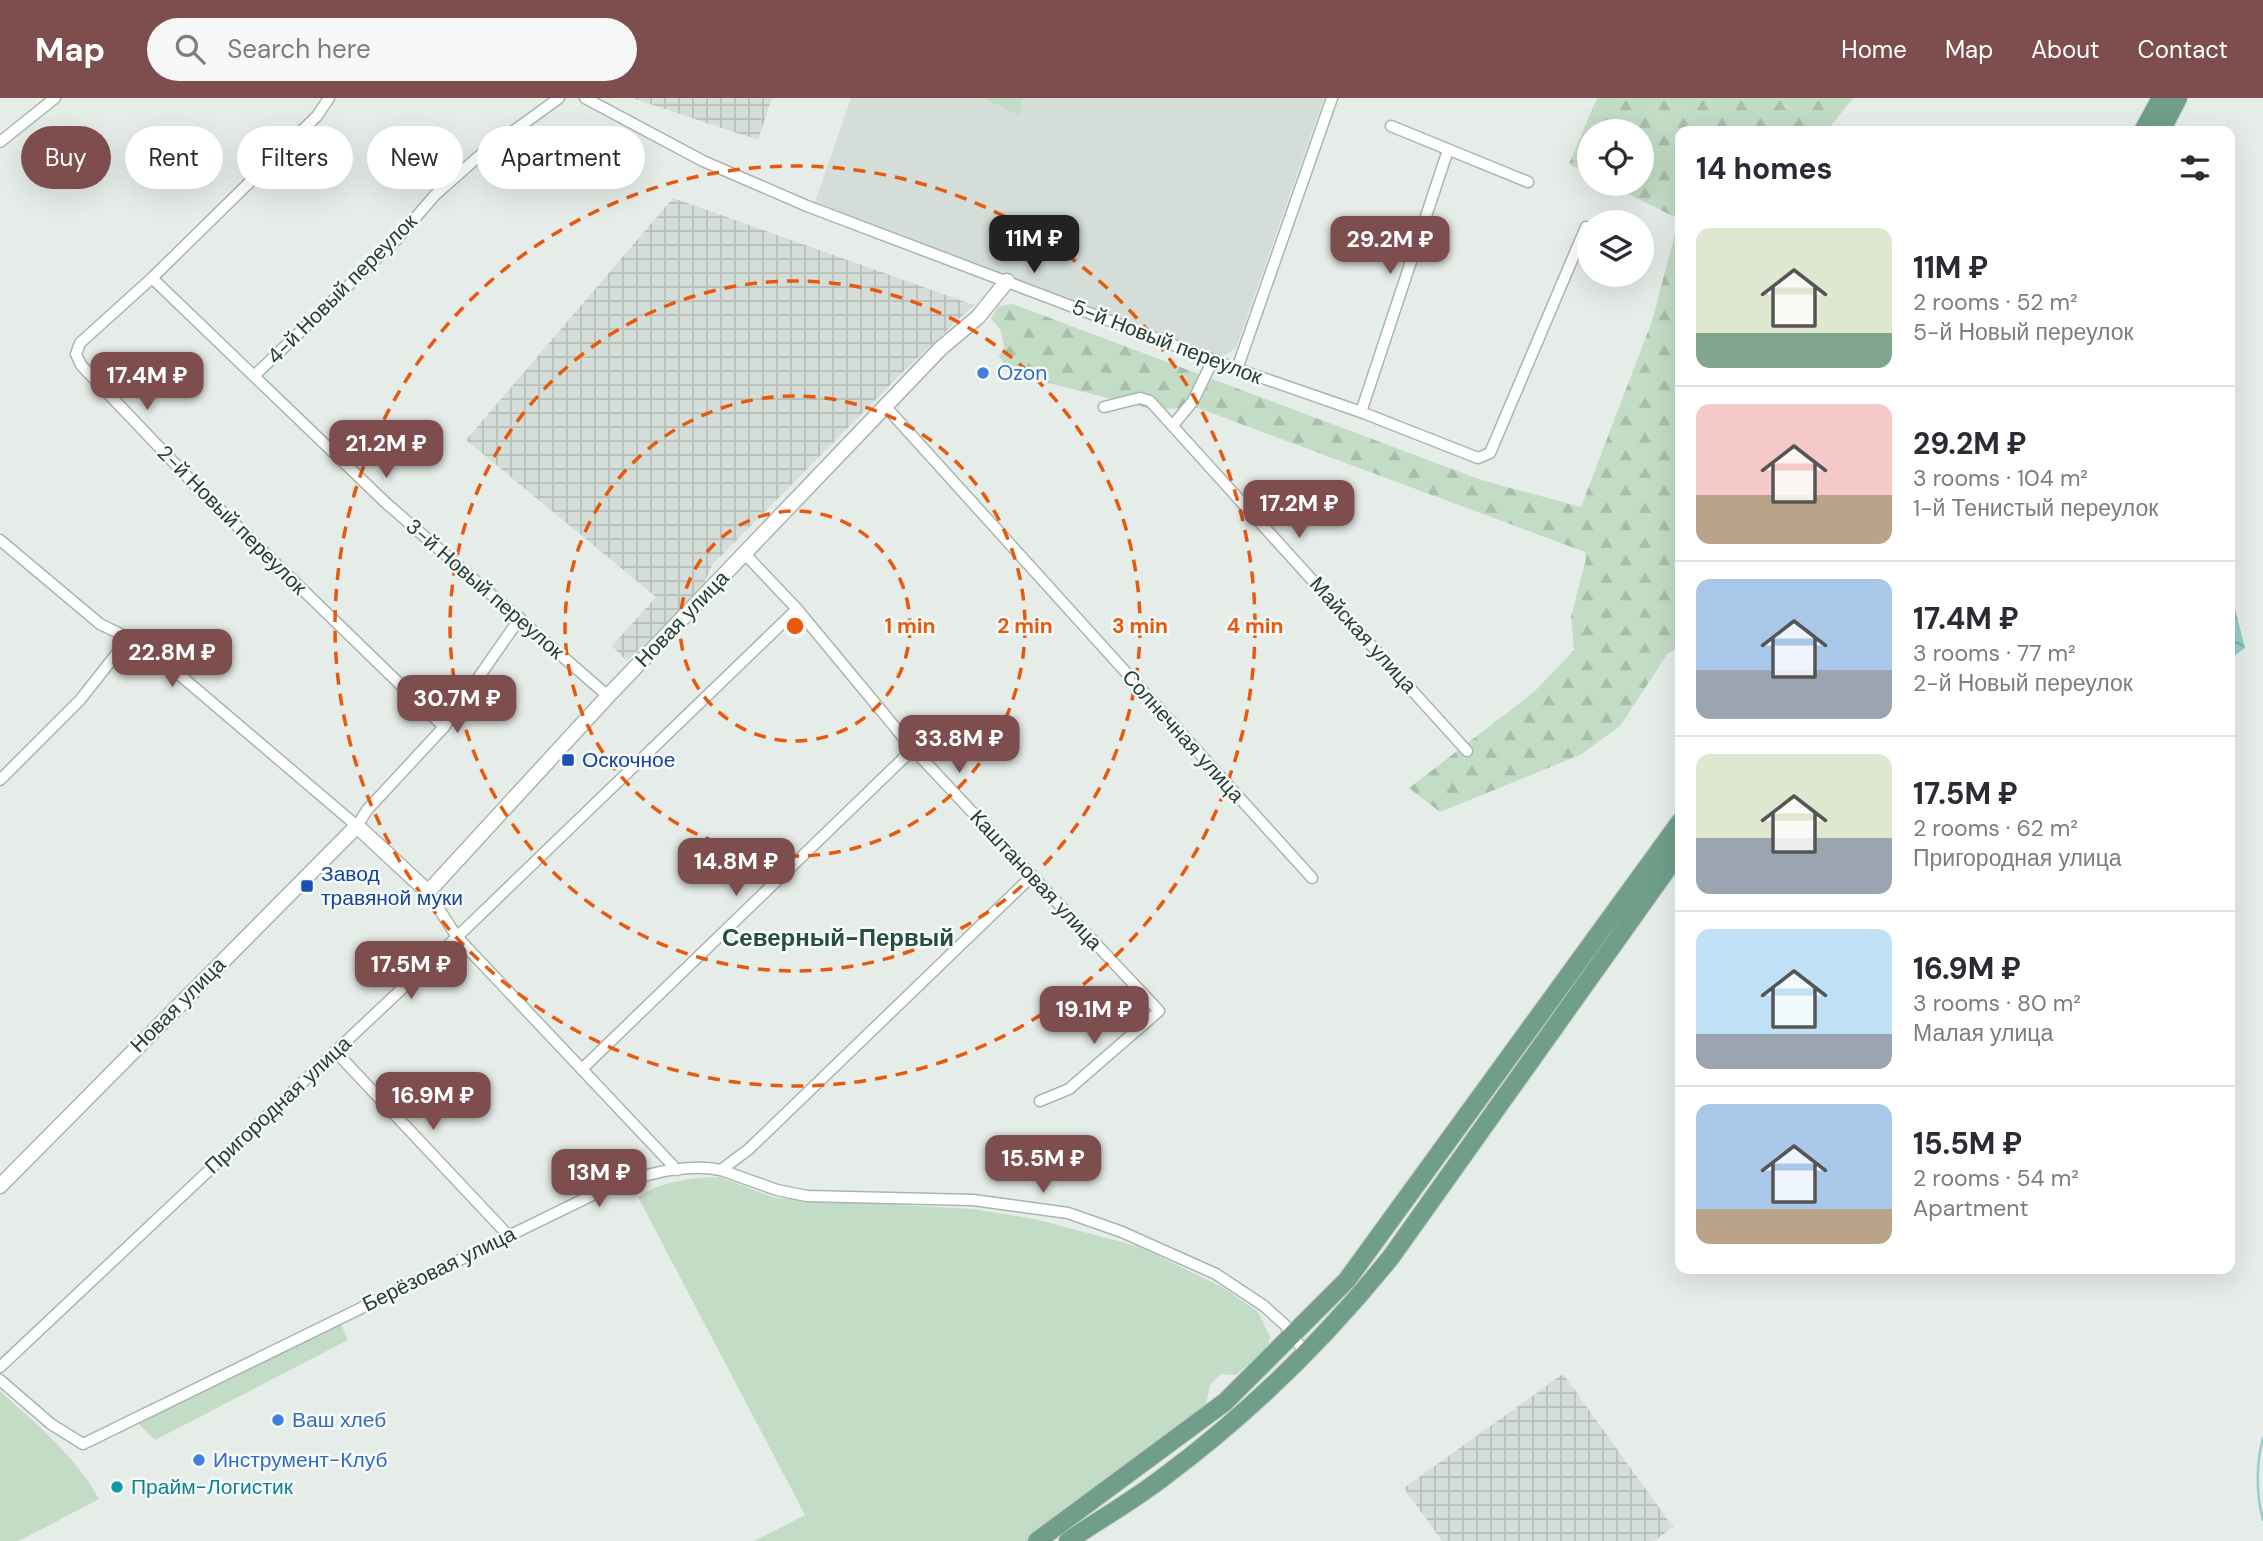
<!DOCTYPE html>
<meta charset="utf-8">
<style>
body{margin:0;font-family:"DM Sans",sans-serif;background:#f7f7f7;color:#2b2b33;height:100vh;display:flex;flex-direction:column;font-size:26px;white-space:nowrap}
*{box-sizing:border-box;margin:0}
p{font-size:23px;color:#7c7c81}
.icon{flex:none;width:38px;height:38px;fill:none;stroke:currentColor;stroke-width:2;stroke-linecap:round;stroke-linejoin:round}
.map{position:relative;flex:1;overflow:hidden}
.side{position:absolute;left:1675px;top:28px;width:560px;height:1148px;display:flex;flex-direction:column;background:#fff;border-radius:14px;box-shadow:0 7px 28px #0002}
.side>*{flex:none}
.guide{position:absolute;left:21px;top:28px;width:665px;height:63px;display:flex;gap:14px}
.fabs{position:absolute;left:1577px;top:21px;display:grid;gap:14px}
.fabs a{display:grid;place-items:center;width:77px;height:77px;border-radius:50%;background:#fff;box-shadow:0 7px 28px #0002;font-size:35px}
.price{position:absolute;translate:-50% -60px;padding:0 16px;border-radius:14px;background:#7e4e4e;color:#fff;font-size:23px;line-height:46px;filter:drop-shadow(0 2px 4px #0008)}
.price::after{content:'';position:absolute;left:50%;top:42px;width:21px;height:16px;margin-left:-10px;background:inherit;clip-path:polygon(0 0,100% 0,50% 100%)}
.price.active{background:#222;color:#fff}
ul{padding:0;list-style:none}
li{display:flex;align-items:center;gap:21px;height:175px;padding:0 21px}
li+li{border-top:2px solid #e1e1e2}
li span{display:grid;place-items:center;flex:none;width:196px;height:140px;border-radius:14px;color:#555}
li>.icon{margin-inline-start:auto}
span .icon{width:84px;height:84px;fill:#fffc;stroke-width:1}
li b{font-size:30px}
h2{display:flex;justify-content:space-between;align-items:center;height:84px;padding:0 21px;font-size:30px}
.pill{padding:0 24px;border-radius:32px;background:#fff;box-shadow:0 7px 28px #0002;font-size:24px;line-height:63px}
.pill.active{background:#7e4e4e;color:#fff}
header{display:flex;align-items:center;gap:42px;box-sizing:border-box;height:98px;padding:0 35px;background:#7e4e4e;color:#fff}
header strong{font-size:33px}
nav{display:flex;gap:38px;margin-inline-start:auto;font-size:24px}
.search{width:490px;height:63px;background:#f7f7f7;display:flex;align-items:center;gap:18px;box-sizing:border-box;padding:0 24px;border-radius:38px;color:#7c7c81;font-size:26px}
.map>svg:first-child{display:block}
.built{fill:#d4ddd8}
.industrial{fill:url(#industrial-grid)}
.green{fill:#c2dcc5}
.forest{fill:url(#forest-firs)}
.water{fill:url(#water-ripples)}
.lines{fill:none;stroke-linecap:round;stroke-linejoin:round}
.stream{stroke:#95cccc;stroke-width:2.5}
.minor-casing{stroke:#a9b5af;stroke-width:13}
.tertiary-casing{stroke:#a9b5af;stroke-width:17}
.primary-casing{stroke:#c3c9c6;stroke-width:20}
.minor{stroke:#fff;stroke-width:10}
.tertiary{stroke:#fff;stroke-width:14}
.primary{stroke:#709e8b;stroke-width:18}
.ring{fill:none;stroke:#e8590c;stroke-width:3.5;stroke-dasharray:12 9}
.shop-dot{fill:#3f7fe0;stroke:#f6faf8;stroke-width:2.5}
.transit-dot{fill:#1a4fb4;stroke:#f6faf8;stroke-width:2.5}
.culture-dot{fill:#0f9aa8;stroke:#f6faf8;stroke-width:2.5}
.labels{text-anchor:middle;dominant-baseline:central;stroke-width:5;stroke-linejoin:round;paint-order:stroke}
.street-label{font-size:21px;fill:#273e34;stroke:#f6faf8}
.shop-label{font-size:21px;fill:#366cbe;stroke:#f6faf8;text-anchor:start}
.transit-label{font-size:21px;fill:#164399;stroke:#f6faf8;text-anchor:start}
.culture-label{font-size:21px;fill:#0d838f;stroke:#f6faf8;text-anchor:start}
.quarter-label{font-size:24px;font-weight:bold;fill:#244e3e;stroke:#f6faf8}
.centre{fill:#e8590c;stroke:#f6faf8;stroke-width:3.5}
.ring-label{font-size:21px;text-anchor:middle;font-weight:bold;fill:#e8590c;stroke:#f6faf8;stroke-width:5;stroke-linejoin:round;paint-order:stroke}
</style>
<header>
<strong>Map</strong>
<div class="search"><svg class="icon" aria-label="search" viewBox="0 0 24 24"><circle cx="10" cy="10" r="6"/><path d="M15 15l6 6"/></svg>Search here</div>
<nav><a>Home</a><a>Map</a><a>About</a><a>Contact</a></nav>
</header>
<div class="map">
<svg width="2263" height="1443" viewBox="0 0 2263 1443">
<defs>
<pattern id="industrial-grid" width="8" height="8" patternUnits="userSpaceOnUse" patternTransform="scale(1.75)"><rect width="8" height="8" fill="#d4ddd8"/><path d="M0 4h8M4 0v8" fill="none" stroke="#b6bfba"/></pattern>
<pattern id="forest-firs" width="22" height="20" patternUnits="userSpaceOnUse" patternTransform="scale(1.75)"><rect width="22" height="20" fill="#c2dcc5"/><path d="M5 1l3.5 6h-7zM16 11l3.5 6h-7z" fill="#a7beaa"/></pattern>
<pattern id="water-ripples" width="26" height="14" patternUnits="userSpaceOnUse" patternTransform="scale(1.75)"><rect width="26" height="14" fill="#95cccc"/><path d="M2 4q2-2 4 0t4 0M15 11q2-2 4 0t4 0" fill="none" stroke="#7aa7a6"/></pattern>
</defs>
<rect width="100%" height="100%" fill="#e6ede9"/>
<path class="built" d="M851,0H1324L1236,250L1222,259L814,107Z"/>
<g class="industrial">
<path d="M632,0H772L758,42Z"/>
<path d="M673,100L974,207L909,268L712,467L700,495L627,563L612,548L656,499L466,342Z"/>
<path d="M1563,1276L1673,1429L1654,1443H1442L1404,1390Z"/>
</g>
<g class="green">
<path d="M983,0H1023L1019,17Z"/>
<path d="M720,1079L775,1100L972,1111L1035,1121L1140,1149L1224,1190L1258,1214L1270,1239L1268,1249L1236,1277L1221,1276L1210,1287L1206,1307L1133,1367L1028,1443H754L805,1417L638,1099C663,1083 690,1080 720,1079Z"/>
<path d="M340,1224L348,1242L155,1342L135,1323Z"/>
<path d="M0,1293C36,1326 75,1357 99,1401L19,1443H0Z"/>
</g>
<path class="forest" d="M1597,0H1853L1827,33H1680V550L1668,555L1620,628L1580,657L1440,714L1409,690L1534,594L1574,552L1571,519L1586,461L1585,454L1198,310L1152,311L1009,275L999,258L1004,250L1001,233L991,220L999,208L1013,206L1481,382L1581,409L1652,223L1679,121L1608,86H1642V33H1589V76L1569,66Z"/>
<path class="water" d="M2230,491L2245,550L2230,561Z"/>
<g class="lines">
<path class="stream" d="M2263,1340C2256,1366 2256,1396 2263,1422"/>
<defs>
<g id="minor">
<path d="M329,0L317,18L152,180L80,245L76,256L81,267L199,391L444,629"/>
<path d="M585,0L703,63L807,108L1237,271L1361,314L1478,360L1490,355L1586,129"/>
<path d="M1391,28L1528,84"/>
<path d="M0,44L55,0"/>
<path d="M152,180L386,405L608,598"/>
<path d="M1237,271L1332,0"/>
<path d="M255,277L396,142L435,97L478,59L559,0"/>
<path d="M886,309L1312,780"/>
<path d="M1104,309L1140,300L1150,303L1467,653"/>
<path d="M1361,314L1448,52"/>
<path d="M1174,326L1193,303L1213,262"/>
<path d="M0,442L100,526L129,540L182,579L357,728L367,712L444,629L520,520"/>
<path d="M745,456L797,511L913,651L1159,913L1069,991L1040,1003"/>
<path d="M0,682L80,602L129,540"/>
<path d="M428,794L457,839L677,1072"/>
<path d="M335,953L508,1137"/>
<path d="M582,971L913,651"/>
<path d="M721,1072L777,1092L807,1098L973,1102L1068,1115L1122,1134L1216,1176L1264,1208L1285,1227L1305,1255"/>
<path d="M0,1269L457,839L797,511"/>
<path d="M0,1282L51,1326L83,1346L615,1086C649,1076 685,1065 721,1072L749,1051L1032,778"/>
</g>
<path id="tertiary" d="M0,1088L357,728L428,794L608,598L941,250L978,219L1007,183"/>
<g id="primary">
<path d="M2143,33L2161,0"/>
<path d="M2161,33L2178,0"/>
<path d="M1037,1443L1225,1304L1347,1182L1680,724"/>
<path d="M1068,1443C1099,1422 1132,1403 1161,1381C1246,1318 1325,1241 1391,1159L1680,753"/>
</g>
</defs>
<use href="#minor" class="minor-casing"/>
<use href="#tertiary" class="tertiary-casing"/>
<use href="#primary" class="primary-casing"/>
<use href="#minor" class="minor"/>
<use href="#tertiary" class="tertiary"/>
<use href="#primary" class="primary"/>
</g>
<g class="ring">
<circle cx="795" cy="528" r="115"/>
<circle cx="795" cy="528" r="230"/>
<circle cx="795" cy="528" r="345"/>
<circle cx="795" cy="528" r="460"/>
</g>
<g class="shop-dot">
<circle cx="983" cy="275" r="7"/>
<circle cx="278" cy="1322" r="7"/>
<circle cx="199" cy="1362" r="7"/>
</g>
<g class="transit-dot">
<rect x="561" y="655" width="14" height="14" rx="3.5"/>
<rect x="300" y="781" width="14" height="14" rx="3.5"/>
</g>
<circle class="culture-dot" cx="117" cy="1389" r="7"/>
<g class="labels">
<g class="street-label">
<text transform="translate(342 191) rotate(-45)">4-й Новый переулок</text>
<text transform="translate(1167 244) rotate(21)">5-й Новый переулок</text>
<text transform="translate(232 422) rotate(45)">2-й Новый переулок</text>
<text transform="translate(485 491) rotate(41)">3-й Новый переулок</text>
<text transform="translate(682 521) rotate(-46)">Новая улица</text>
<text transform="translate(1363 537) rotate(48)">Майская улица</text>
<text transform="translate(1183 638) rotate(48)">Солнечная улица</text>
<text transform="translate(1036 782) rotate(47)">Каштановая улица</text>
<text transform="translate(178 907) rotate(-45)">Новая улица</text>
<text transform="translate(278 1007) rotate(-43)">Пригородная улица</text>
<text transform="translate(439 1171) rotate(-26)">Берёзовая улица</text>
</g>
<g class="shop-label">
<text x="997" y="275">Ozon</text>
<text x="292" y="1322">Ваш хлеб</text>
<text x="213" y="1362">Инструмент-Клуб</text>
</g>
<g class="transit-label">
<text x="582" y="662">Оскочное</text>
<text x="321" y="776">Завод<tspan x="321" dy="24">травяной муки</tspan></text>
</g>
<g class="culture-label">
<text x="131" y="1389">Прайм-Логистик</text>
</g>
<g class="quarter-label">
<text x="838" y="839">Северный-Первый</text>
</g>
</g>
<circle cx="795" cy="528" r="10" class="centre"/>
<g class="ring-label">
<text x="910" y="535">1 min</text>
<text x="1025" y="535">2 min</text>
<text x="1140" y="535">3 min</text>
<text x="1255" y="535">4 min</text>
</g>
</svg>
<div class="fabs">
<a><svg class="icon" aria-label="locate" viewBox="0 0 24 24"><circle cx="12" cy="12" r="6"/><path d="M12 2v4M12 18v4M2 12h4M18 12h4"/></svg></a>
<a><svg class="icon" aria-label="layers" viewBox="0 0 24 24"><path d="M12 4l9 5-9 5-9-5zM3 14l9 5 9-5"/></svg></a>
</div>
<b class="price active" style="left:1034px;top:177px">11M ₽</b>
<b class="price" style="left:1390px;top:178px">29.2M ₽</b>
<b class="price" style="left:147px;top:314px">17.4M ₽</b>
<b class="price" style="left:386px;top:382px">21.2M ₽</b>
<b class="price" style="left:1299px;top:442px">17.2M ₽</b>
<b class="price" style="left:172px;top:591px">22.8M ₽</b>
<b class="price" style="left:457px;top:637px">30.7M ₽</b>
<b class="price" style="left:959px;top:677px">33.8M ₽</b>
<b class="price" style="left:736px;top:800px">14.8M ₽</b>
<b class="price" style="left:411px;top:903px">17.5M ₽</b>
<b class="price" style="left:1094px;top:948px">19.1M ₽</b>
<b class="price" style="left:433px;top:1034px">16.9M ₽</b>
<b class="price" style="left:1043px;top:1097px">15.5M ₽</b>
<b class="price" style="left:599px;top:1111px">13M ₽</b>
<div class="guide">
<a class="pill active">Buy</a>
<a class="pill">Rent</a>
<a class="pill">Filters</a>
<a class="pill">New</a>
<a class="pill">Apartment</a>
</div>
<section class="side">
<h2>14 homes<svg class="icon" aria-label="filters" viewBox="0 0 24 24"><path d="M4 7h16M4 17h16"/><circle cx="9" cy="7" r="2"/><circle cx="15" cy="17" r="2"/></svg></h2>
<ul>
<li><span style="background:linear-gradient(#dfe7d0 75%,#7fa58c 0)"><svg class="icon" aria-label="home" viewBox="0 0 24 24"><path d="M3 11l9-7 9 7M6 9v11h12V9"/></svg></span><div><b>11M ₽</b><p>2 rooms · 52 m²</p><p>5-й Новый переулок</p></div></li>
<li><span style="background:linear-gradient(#f6c9c9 65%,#b9a48a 0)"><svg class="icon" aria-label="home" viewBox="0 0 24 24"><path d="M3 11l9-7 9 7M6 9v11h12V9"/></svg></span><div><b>29.2M ₽</b><p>3 rooms · 104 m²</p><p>1-й Тенистый переулок</p></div></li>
<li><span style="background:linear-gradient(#a9c7e8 65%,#9aa5b1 0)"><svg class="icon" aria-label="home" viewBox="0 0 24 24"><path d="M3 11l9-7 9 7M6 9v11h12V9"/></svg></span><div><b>17.4M ₽</b><p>3 rooms · 77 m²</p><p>2-й Новый переулок</p></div></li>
<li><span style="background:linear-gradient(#dfe7d0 60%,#9aa5b1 0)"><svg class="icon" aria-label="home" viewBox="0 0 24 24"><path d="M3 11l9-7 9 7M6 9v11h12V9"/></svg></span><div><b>17.5M ₽</b><p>2 rooms · 62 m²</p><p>Пригородная улица</p></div></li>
<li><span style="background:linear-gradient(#bfe0f5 75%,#9aa5b1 0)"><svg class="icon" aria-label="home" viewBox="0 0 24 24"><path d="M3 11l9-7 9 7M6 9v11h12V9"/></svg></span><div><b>16.9M ₽</b><p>3 rooms · 80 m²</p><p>Малая улица</p></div></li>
<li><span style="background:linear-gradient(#a9c7e8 75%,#b9a48a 0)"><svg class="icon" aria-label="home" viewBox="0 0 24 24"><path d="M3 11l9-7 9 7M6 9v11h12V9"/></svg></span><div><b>15.5M ₽</b><p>2 rooms · 54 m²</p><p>Apartment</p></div></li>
</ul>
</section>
</div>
